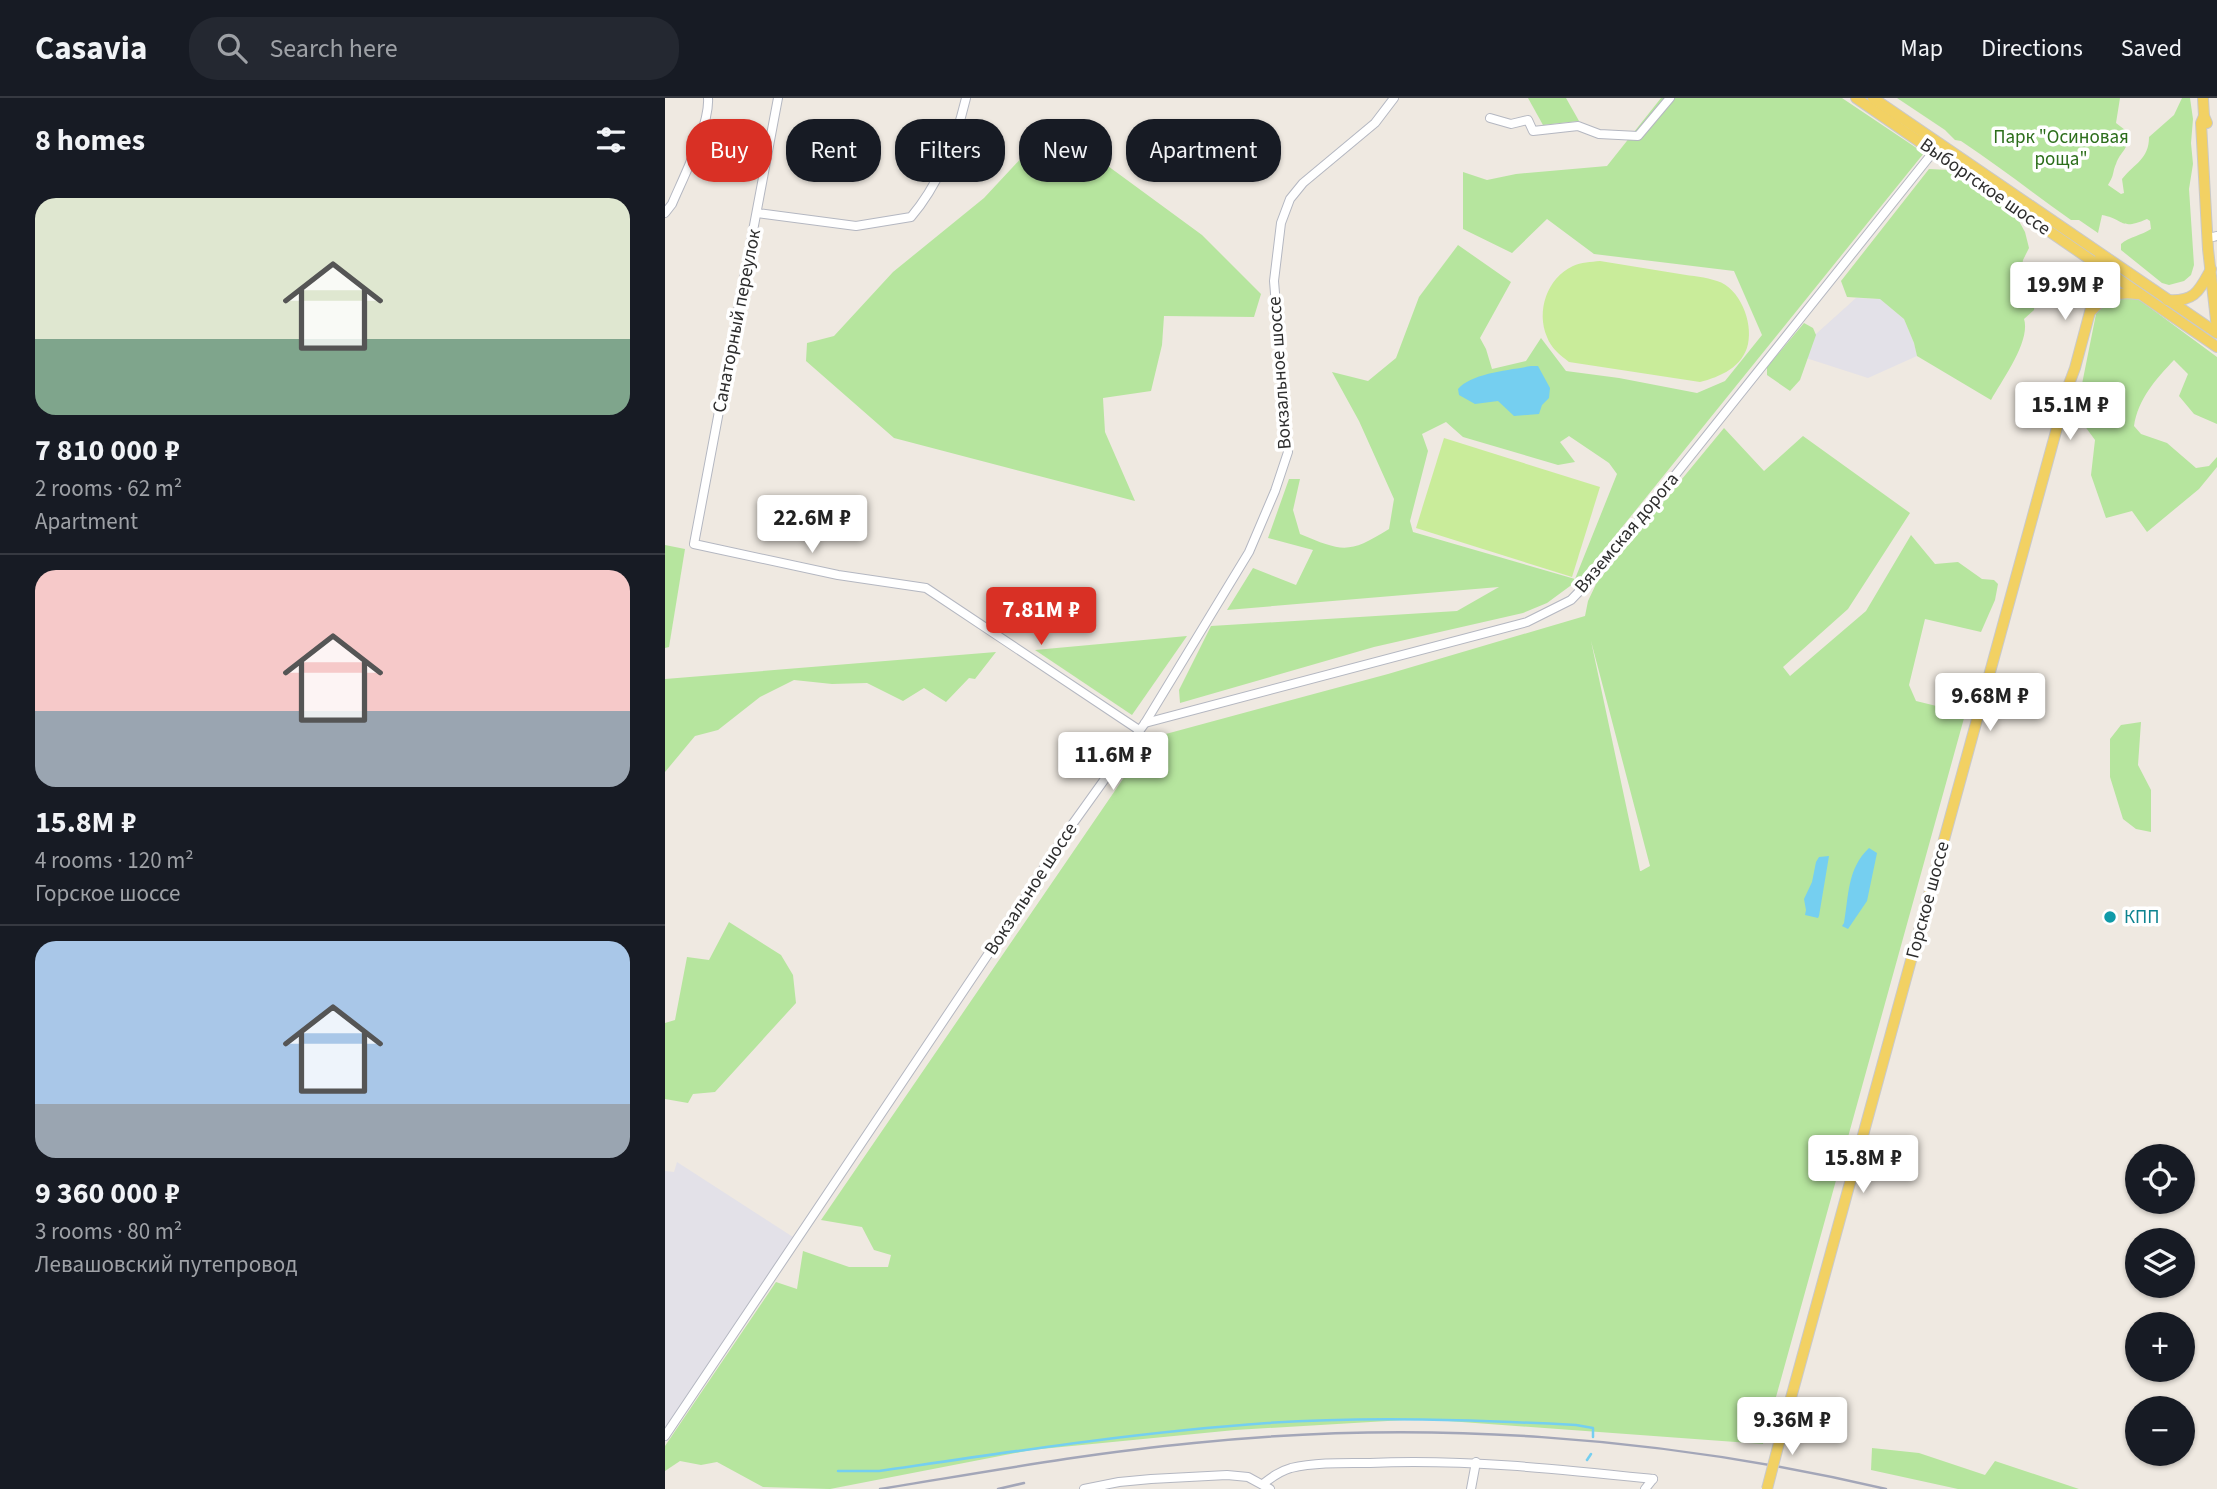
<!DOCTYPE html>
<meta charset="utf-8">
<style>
body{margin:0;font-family:"Source Sans 3",sans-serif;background:#242831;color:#f1f3f6;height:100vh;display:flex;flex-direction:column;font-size:26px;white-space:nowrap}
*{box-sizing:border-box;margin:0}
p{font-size:23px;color:#9ea1a6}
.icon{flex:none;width:38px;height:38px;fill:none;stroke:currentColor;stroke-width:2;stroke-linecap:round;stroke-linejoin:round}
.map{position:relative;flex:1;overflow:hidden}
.panel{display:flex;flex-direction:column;background:#171b24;width:665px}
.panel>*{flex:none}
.top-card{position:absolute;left:21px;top:21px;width:665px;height:63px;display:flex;gap:14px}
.fabs{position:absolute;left:1460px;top:1046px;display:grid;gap:14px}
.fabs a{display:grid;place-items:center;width:70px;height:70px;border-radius:50%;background:#171b24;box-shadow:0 2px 5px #0004;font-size:35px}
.price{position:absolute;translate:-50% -60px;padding:0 16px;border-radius:7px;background:#fff;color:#222;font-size:23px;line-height:46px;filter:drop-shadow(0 2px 4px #0008)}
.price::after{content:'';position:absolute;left:50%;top:42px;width:21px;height:16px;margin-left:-10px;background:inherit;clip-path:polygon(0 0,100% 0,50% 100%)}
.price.current{background:#d93025;color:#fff}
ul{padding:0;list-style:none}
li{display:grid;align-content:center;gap:14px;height:371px;padding:0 35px}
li+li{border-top:2px solid #363941}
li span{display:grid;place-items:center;height:217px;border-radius:21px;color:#555}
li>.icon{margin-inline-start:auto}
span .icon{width:126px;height:126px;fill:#fffc;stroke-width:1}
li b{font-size:30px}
h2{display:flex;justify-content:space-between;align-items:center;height:84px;padding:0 35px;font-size:30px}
.chip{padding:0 24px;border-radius:28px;background:#171b24;box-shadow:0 2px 5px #0004;font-size:24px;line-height:63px}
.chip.current{background:#d93025;color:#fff}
header{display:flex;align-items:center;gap:42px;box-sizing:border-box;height:98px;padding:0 35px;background:#171b24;border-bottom:2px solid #363941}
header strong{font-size:33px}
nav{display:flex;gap:38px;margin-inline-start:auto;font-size:24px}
.search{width:490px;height:63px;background:#242831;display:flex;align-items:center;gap:18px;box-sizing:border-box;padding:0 24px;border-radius:28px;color:#9ea1a6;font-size:26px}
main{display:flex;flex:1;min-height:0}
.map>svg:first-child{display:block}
.industrial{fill:#e3e1e8}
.green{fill:#b6e59e;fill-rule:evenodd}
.pitch{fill:#c9ec9a}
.water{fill:#75cff0}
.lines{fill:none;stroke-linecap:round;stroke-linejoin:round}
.stream{stroke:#75cff0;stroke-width:2.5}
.minor-casing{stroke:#b4b7c1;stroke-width:10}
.major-casing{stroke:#c9c9c9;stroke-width:12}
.minor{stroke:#fff;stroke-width:8}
.major{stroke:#f2d163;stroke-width:10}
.rail{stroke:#a3a6b8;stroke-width:2.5}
.major-bridge-casing{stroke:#c9c9c9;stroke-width:12;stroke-linecap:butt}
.major-bridge{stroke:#f2d163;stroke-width:10}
.culture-dot{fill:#0f9aa8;stroke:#fff;stroke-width:2.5}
.labels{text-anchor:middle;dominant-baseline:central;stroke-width:7;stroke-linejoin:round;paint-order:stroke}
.park-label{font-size:19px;fill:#2c6e1b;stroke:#fff}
.street-label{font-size:19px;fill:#2e2e2e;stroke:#fff}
.culture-label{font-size:19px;fill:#0d838f;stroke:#fff;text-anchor:start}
</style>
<header>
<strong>Casavia</strong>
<div class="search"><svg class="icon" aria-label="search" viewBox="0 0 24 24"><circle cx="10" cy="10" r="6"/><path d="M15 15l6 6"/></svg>Search here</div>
<nav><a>Map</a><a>Directions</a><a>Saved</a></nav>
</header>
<main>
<section class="panel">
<h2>8 homes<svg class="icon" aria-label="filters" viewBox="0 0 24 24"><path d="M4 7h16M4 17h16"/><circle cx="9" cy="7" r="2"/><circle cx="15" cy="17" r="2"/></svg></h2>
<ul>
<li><span style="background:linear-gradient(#dfe7d0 65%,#7fa58c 0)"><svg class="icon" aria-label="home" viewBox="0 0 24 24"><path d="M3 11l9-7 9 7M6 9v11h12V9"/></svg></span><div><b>7 810 000 ₽</b><p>2 rooms · 62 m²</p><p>Apartment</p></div></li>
<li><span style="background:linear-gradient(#f6c9c9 65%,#9aa5b1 0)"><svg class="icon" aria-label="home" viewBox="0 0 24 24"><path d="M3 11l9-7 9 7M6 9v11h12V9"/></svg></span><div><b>15.8M ₽</b><p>4 rooms · 120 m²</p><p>Горское шоссе</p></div></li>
<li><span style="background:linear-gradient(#a9c7e8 75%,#9aa5b1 0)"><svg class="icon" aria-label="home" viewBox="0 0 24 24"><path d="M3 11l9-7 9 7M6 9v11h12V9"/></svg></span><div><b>9 360 000 ₽</b><p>3 rooms · 80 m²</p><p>Левашовский путепровод</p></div></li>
</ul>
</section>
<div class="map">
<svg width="1552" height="1391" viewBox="0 0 1552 1391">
<rect width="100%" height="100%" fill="#efe9e1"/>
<g class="industrial">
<path d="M1191,200L1215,201L1239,221L1249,245L1252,258L1203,280L1141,260L1149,236H1151Z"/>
<path d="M12,1064L128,1139L0,1330V1073L9,1074Z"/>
</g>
<g class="green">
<path d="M863,0H901L914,23L878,27Z"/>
<path d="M996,0H1177L1259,55L916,480L882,505L858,515L709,549L515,605L514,592L546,528L792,513L834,489L562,512L588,470L631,487L648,452L603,440L624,381H635L628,412L635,436C678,454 684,456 724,431L729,401L694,323L667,274L703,283L731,260L754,199L793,147L846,184L815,240L821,251L827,271L861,263L876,240L901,273L954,280L1032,295L1060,283L1097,237L1069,173L929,156L882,121L847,155L798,131V74L822,82L851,76L942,68ZM781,324L798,339L893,367L910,364L895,344L904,338L944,365L952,376L910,481L748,434L745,423L763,353L757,336Z"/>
<path d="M1232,0H1455L1451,25L1464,35C1462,55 1456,52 1451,66C1447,75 1450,76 1443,87L1456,96L1459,95L1457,81C1470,65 1484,61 1484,39L1509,17L1517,0H1525L1528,21L1526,45L1528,66L1524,91L1529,167L1526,177L1519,183L1504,187L1497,185L1456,152V146C1464,139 1477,137 1486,131L1485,123L1482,121C1455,133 1459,121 1437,117L1433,135L1414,122H1406C1369,96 1334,68 1296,43L1290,42L1280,32Z"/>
<path d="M387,27L537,137L596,196L589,219L499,218L497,247L486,293L438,300L440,334L470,403L229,340L141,263L142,245L169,238L228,174L319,100Z"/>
<path d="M1264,71L1284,72L1349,114L1360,134L1364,150L1358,162L1356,175L1358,189L1370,200L1369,212L1359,221C1366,243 1337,282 1326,302L1252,258L1249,245L1239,221L1215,201L1182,199L1176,183Z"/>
<path d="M1465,198L1476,203L1552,259V326L1529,316L1514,298L1523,276L1509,262C1491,281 1473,301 1469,328L1476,336L1502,345L1531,370L1544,368L1552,359V369L1534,391L1482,434L1467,413L1441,420L1426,377L1430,342L1411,316L1431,216L1439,204Z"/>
<path d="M1139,225L1148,230L1151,237L1135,282L1125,293L1102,277V269Z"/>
<path d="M1059,330L1099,373L1138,338L1245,415L1183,511L1118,569L1125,578L1201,513L1246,437L1270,466L1293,464L1317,481L1329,482L1333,486L1330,502L1316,534L1260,521L1244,587L1251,603L1288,612L1301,613L1098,1346L756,1321L570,1332L366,1352L165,1391L98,1389L52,1364L36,1367L15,1363L0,1373V1348L111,1184L132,1191L138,1153L184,1169H223L226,1157L209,1152L197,1129L156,1122L486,640L723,576L920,518L923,503L932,484ZM926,543L985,768L976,773H975Z"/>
<path d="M0,447L20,451L4,549L0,550Z"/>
<path d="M522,538L467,617L370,552Z"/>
<path d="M331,554L310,581L304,580L281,604L259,590L238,603L202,585L167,586L129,582L95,599L53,632L30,638L0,674V581Z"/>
<path d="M1476,624L1473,667L1486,692V734L1471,731L1458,721L1445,679V641L1456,627Z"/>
<path d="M64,824L116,857L128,877L131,905L50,994L28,996L23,1005L0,1001V925L10,922L22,859L44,862Z"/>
<path d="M1207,1350L1254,1355L1320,1377L1330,1363L1414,1391H1293L1206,1372Z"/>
</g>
<g class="pitch">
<path d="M935,163C962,167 988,172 1015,176C1027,178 1041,179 1052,183C1075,190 1088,224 1083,246C1078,269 1055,279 1035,284L904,264C895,257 886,250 882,239C871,213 882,180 908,168C916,164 926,164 935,163Z"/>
<path d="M779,340L935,389L907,479L751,430Z"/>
</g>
<g class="water">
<path d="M866,268H873L885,290L884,300L877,307L874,316L849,318L833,303L810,306L794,297L793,291C806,275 845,272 866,268Z"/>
<path d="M1204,750L1212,755L1202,803L1183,831L1177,828L1179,825C1184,797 1182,771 1204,750Z"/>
<path d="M1164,758L1154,818L1153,820L1140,817L1141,812L1139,801L1147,784L1151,764L1154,759Z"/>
</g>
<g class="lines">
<g class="stream">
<path d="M922,1362L926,1356"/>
<path d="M173,1373H214C344,1354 473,1334 603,1325C706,1318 809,1322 911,1327L928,1330V1339"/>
</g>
<defs>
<g id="minor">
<path d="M113,0L29,446L173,477L261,490L474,632"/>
<path d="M825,20L846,26L863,22L868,33L913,28L934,36L973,38L1005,0"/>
<path d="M0,115L7,106C18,80 45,27 43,0"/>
<path d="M92,115L191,128L246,119C274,86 291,42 301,0"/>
<path d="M1548,139L1552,138"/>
<path d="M480,625L862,524L906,502L932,475L1269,53"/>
<path d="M0,1338L336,837L404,731L480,625L584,454L610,393L623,354L609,183L616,125L625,101L638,85L710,25L729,0"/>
<path d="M598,1386C607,1379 615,1373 626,1370C651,1364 680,1365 705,1365C800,1361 893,1371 988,1381"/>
<path d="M419,1391L454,1384L486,1381L562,1377L583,1379L605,1391"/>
<path d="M806,1391L811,1364"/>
<path d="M980,1391L988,1381"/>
</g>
<g id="major">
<path d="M1191,0L1552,249"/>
<path d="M1208,0L1552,235"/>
<path d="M1538,0L1539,18L1542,25"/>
<path d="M1539,18L1536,25L1543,151L1552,231"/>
<path d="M1502,202C1530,204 1534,193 1546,171"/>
<path d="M1427,212C1440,198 1453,193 1472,196"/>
<path d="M1121,1318L1404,286L1410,270L1434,180L1437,171L1435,156"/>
</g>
</defs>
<use href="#minor" class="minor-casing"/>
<use href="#major" class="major-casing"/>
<use href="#minor" class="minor"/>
<use href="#major" class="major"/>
<g class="rail">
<path d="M215,1391C320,1374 424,1355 529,1345C759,1321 996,1338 1221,1391"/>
<path d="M333,1391L359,1385"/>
</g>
<defs>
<path id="major-bridge" d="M1102,1391L1121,1318"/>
</defs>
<use href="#major-bridge" class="major-bridge-casing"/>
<use href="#major-bridge" class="major-bridge"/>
</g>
<circle class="culture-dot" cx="1445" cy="819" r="7"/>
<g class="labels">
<g class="park-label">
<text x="1396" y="39">Парк "Осиновая<tspan x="1396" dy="22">роща"</tspan></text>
</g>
<g class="street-label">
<text transform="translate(1320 89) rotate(35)">Выборгское шоссе</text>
<text transform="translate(72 223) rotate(-79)">Санаторный переулок</text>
<text transform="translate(615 275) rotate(-94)">Вокзальное шоссе</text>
<text transform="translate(962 435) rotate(-50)">Вяземская дорога</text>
<text transform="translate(366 791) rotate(-57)">Вокзальное шоссе</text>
<text transform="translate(1263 802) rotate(-75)">Горское шоссе</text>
</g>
<g class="culture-label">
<text x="1459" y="819">КПП</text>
</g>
</g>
</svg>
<div class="fabs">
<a><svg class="icon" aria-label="locate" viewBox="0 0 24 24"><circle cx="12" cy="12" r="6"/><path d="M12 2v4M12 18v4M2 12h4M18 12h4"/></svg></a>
<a><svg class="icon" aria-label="layers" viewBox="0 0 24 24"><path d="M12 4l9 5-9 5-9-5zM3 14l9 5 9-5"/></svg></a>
<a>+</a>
<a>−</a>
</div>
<b class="price" style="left:1400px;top:224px">19.9M ₽</b>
<b class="price" style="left:1405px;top:344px">15.1M ₽</b>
<b class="price" style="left:147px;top:457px">22.6M ₽</b>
<b class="price current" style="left:376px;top:549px">7.81M ₽</b>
<b class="price" style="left:1325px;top:635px">9.68M ₽</b>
<b class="price" style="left:448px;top:694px">11.6M ₽</b>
<b class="price" style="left:1198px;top:1097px">15.8M ₽</b>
<b class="price" style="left:1127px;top:1359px">9.36M ₽</b>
<div class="top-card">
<a class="chip current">Buy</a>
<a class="chip">Rent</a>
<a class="chip">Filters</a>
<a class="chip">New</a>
<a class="chip">Apartment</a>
</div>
</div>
</main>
